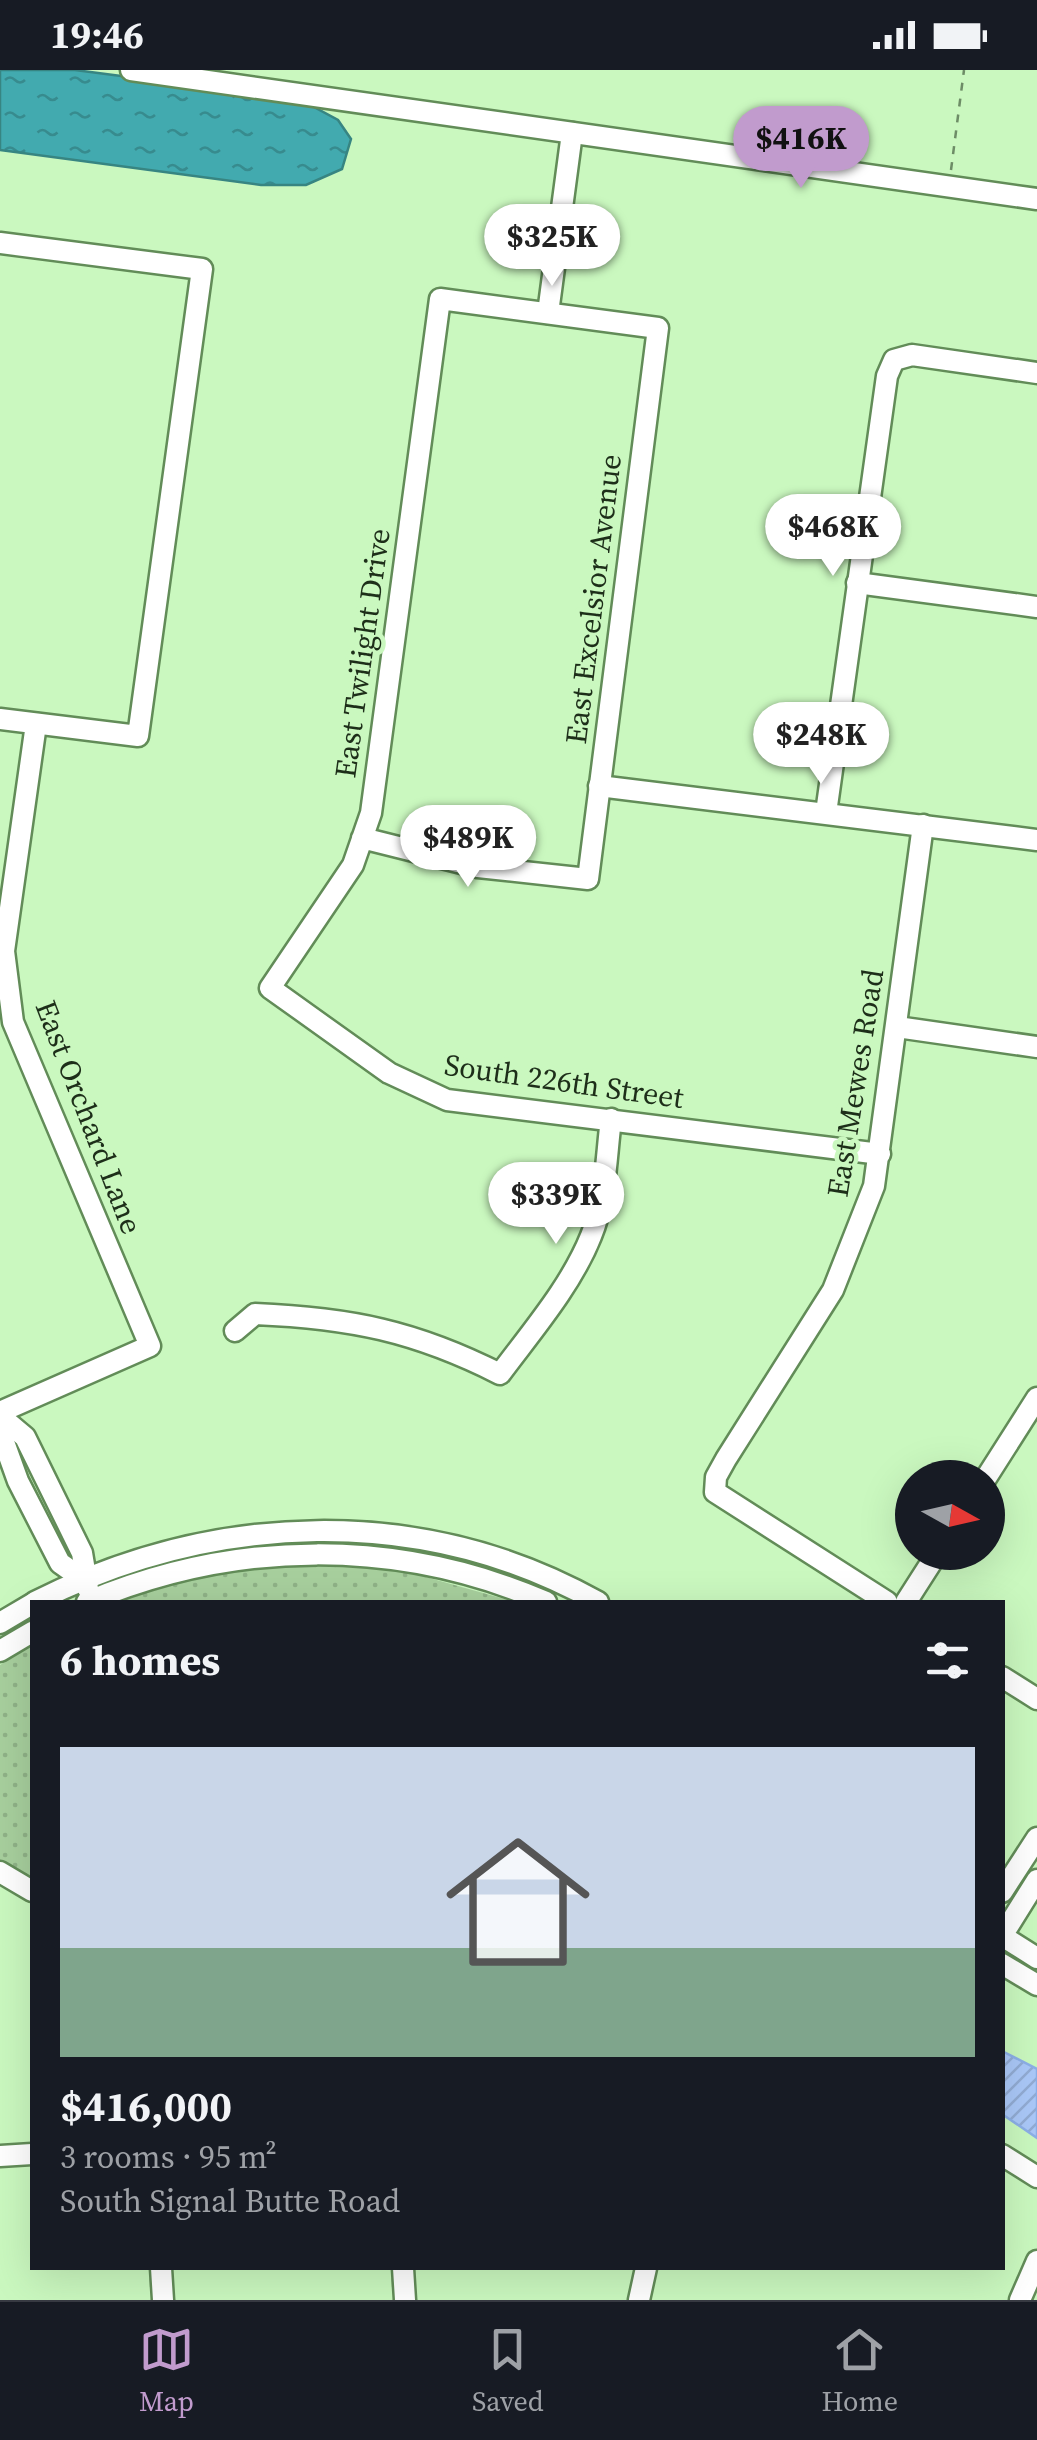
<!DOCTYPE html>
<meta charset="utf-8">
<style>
body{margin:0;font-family:"Source Serif 4",serif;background:#242831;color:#f1f3f6;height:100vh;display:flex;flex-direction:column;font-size:38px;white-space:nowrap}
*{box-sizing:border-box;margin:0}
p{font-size:32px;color:#9ea1a6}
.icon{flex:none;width:55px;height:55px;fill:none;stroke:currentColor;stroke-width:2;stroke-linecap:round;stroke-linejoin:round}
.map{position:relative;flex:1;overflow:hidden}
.side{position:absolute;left:30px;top:1530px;width:975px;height:670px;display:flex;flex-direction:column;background:#171b24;border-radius:0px;box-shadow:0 10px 40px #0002}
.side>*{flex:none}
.needle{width:65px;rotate:98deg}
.fabs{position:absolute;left:895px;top:1390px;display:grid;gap:20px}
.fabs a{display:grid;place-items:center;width:110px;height:110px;border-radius:50%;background:#171b24;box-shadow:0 10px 40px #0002;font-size:50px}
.price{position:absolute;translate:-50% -85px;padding:0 22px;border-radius:35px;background:#fff;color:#222;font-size:32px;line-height:65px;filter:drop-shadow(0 2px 5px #0008)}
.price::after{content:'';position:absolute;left:50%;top:60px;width:30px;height:22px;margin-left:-15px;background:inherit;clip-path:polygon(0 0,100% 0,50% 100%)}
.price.active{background:#c19bcd;color:#111}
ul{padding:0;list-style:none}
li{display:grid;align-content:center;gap:20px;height:530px;padding:0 30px}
li span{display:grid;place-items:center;height:310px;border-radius:0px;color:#555}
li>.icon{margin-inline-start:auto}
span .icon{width:180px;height:180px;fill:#fffc;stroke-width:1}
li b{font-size:42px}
h2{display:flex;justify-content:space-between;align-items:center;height:120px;padding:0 30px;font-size:42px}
.status{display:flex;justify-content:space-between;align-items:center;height:70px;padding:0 50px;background:#171b24;direction:ltr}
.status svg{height:28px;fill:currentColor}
.tab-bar{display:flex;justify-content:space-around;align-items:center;height:140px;border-top:2px solid #363941;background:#171b24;font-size:28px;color:#9ea1a6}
.tab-bar a{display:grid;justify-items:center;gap:5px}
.tab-bar .active{color:#c19bcd}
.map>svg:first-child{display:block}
.park{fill:url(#park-dots)}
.water{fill:url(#water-ripples);stroke:#378582;stroke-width:2.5}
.building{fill:url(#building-hatch);stroke:#8cafe7;stroke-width:2.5}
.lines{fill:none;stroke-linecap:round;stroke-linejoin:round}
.street-casing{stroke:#628c58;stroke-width:25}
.path{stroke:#6d8c66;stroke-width:2.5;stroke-dasharray:8 8;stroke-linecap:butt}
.street{stroke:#fff;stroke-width:20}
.labels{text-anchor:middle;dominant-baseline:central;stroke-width:9;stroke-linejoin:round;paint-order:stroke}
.street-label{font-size:30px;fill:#1d2e19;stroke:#caf8bf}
</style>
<div class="status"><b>19:46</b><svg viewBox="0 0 49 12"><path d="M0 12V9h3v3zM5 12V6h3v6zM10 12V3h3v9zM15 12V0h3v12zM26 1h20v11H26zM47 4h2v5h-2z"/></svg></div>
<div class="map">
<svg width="1037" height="2230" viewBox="0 0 1037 2230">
<defs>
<pattern id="park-dots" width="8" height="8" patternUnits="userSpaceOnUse" patternTransform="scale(2.5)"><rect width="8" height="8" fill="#a7cf9d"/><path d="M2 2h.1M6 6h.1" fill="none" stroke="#8fb287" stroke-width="1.8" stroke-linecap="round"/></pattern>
<pattern id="water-ripples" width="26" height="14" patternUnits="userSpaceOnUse" patternTransform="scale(2.5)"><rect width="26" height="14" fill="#42aaaf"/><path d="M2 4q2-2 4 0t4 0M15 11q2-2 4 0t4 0" fill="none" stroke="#378b8e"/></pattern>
<pattern id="building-hatch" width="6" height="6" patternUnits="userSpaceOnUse" patternTransform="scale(2.5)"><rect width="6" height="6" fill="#aac8f8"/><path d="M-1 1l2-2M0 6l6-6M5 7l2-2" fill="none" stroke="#92acd4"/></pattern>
</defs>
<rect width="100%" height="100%" fill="#caf8bf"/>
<g class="park">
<path d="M265,1495L390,1497L515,1532H117L161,1514Z"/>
<path d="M32,1575V1807L0,1790V1595Z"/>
</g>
<path class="water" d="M0,0H75L299,29L338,50L351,69L342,99L306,115H261L0,80Z"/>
<path class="building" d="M1002,1981L1037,1999V2068L1002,2044Z"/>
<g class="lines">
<defs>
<g id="street">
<path d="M131,0L1037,129"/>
<path d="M0,173L202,199L138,666L0,649"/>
<path d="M548,243L572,63"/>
<path d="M857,513L1037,537"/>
<path d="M599,716L1037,770"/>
<path d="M826,743L887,306L894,290L912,285L1037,303"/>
<path d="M362,768L478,797L588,809L658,258L440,229L371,743L353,795L270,918L389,1003L447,1030L880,1084"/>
<path d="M897,957L1037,977"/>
<path d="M235,1261L255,1244C350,1248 415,1261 500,1304C532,1261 571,1216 591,1166C606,1130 606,1088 611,1049"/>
<path d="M0,1342L150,1276L13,952L4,881L36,654"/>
<path d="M0,1346L25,1367L82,1483L88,1519"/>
<path d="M0,1361L18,1411L60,1493L84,1510"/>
<path d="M986,1408L1037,1328"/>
<path d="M35,1532C213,1442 421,1433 598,1532"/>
<path d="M87,1532C236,1469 398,1468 546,1532"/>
<path d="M887,1532L715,1422L716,1407L726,1389L833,1220L874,1116L923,755"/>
<path d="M906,1532L938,1482"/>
<path d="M0,1553L32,1534"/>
<path d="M0,1581L32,1562"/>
<path d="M1002,1607L1037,1629"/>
<path d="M0,1802L32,1821"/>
<path d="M1037,1810L1002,1866L1037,1888"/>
<path d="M1002,1822L1037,1768"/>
<path d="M1002,1894L1037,1915"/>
<path d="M1002,2085L1037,2107"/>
<path d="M0,2086L32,2084"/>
<path d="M161,2198L163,2230"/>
<path d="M403,2198L405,2230"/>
<path d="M639,2230L646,2198"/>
<path d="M1020,2230L1037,2191"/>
</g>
</defs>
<use href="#street" class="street-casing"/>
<path class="path" d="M951,100L964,0"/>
<use href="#street" class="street"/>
</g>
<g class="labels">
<g class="street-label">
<text transform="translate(593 529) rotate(-83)">East Excelsior Avenue</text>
<text transform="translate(362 583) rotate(-82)">East Twilight Drive</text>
<text transform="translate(564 1011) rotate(8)">South 226th Street</text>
<text transform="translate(855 1013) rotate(-81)">East Mewes Road</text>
<text transform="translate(89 1047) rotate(69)">East Orchard Lane</text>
</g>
</g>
</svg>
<div class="fabs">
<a><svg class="needle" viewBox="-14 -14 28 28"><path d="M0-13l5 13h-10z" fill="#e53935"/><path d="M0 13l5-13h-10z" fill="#9ea1a6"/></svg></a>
</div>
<b class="price active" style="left:801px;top:121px">$416K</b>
<b class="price" style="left:552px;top:219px">$325K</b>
<b class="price" style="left:833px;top:509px">$468K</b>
<b class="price" style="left:821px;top:717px">$248K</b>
<b class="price" style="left:468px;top:820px">$489K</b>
<b class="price" style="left:556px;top:1177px">$339K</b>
<section class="side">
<h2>6 homes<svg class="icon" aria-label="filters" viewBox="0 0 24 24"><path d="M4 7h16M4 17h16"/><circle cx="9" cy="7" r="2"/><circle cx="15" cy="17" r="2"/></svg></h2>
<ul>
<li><span style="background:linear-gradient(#c9d6e8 65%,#7fa58c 0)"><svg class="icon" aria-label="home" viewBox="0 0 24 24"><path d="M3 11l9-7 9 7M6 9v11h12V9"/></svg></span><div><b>$416,000</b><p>3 rooms · 95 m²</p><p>South Signal Butte Road</p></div></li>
</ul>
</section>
</div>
<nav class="tab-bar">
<a class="active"><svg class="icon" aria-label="map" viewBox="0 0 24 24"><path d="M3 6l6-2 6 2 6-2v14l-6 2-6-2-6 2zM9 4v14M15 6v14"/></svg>Map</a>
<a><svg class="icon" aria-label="saved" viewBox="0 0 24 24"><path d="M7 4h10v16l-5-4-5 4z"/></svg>Saved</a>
<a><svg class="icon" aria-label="home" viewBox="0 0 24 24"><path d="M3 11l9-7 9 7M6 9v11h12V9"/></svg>Home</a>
</nav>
